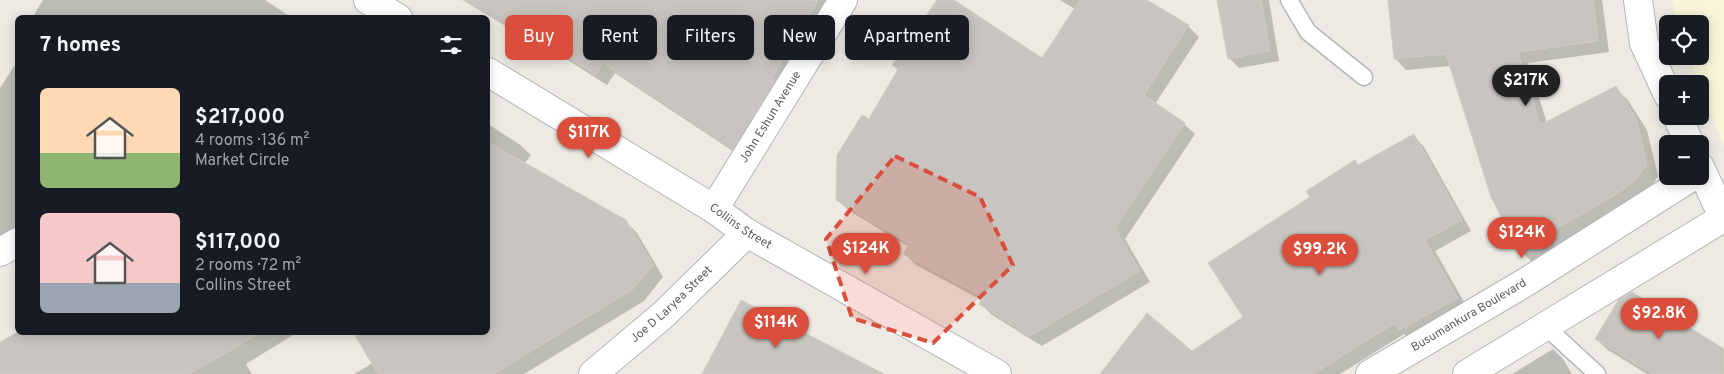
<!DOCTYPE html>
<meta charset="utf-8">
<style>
body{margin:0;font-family:Overpass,sans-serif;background:#242831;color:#f1f3f6;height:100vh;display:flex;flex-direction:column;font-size:19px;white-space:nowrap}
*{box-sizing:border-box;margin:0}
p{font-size:16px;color:#9ea1a6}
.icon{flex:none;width:28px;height:28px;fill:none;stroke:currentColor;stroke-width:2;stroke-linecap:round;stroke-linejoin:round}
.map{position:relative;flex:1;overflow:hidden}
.details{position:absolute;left:15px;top:15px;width:475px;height:320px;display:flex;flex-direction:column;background:#171b24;border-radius:8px;box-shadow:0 2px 12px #0003}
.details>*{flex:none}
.guide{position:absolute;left:505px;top:15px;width:475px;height:45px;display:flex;gap:10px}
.tools{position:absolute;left:1659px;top:15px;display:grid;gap:10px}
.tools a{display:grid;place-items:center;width:50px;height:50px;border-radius:8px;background:#171b24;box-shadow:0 2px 12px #0003;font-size:25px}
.price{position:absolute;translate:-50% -42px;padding:0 11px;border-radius:18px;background:#da4e3b;color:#fff;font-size:16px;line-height:32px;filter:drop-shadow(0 1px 2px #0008)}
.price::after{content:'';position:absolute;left:50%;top:30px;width:15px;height:11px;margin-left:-8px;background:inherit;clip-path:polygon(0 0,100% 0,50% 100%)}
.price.selected{background:#222;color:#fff}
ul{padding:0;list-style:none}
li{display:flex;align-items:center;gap:15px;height:125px;padding:0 25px}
li span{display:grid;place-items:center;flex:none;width:140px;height:100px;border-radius:8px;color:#555}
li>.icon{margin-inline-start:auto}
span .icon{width:60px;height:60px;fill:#fffc;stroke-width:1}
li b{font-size:21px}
h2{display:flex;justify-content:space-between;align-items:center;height:60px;padding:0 25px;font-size:21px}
.chip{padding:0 18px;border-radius:8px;background:#171b24;box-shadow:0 2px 12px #0003;font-size:18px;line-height:45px}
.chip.selected{background:#da4e3b;color:#fff}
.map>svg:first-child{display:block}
.commercial{fill:#faf4d9}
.shadow{fill:#0003}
.building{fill:#c8c5c0;stroke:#d0ccc1}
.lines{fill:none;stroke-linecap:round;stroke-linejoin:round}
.service-casing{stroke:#b3b5b9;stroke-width:19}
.minor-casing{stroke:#b3b5b9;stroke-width:30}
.service{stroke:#fff;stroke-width:16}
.minor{stroke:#fff;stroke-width:28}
.marked{fill:#da4e3b;fill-opacity:0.2;stroke:#da4e3b;stroke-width:4;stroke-dasharray:10 6;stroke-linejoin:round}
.labels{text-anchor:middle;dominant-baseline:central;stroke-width:5;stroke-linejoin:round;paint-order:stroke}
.street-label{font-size:12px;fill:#5b5e62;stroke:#fff}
</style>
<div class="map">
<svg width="1724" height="374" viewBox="0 0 1724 374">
<rect width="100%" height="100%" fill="#eceae2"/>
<path class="commercial" d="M1672,0H1724V147L1688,56H1700V24H1677Z"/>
<g class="shadow">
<path d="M43,0H265L292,18H32Z"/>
<path d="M497,0H836L745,159L615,73L607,85L552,50L549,55L512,33L501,21Z"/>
<path d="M938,0H952L1042,60L1075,9L1060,0H1145L1188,26L1199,37L1155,104L1184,124L1195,134L1125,239L1150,282L1042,346L992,315L981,304L983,301L916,265L905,254L909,247L848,210L837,199L869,121L899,70L894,65Z"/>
<path d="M1219,0H1269L1279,61L1239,68L1229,58Z"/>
<path d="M1390,0H1602L1609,52L1528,63L1547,123L1615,88L1627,99L1647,130L1658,176L1647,193L1624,208L1531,261L1520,250L1492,197L1451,66L1406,70L1395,58Z"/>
<path d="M18,60V231L0,241V88Z"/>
<path d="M488,124L519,144L531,155L524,164L625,221L637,233L663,277L644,301L524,374H354L373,363L488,332V234L499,227L488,220Z"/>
<path d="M1414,136L1424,147L1471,231L1435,251L1468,309L1411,340L1404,334L1340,374H1123L1192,352L1245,317L1359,166Z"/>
<path d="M19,332H298L246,364L252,374H0V343Z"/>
<path d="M1596,339L1724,350V374H1647L1608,350Z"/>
<path d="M1553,349L1563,359L1572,374H1512Z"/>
</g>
<g class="building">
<path d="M463,0H818L772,78L775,80L733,149L603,63L595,75L541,39L537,45Z"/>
<path d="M937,0H954L1042,58L1080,0H1147L1189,25L1144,95L1185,123L1115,228L1140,271L1030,336L979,304L983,297L903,254L909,244L836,200L837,155L862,115L869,119L898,69L892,65Z"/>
<path d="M1217,0H1261L1270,51L1228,59Z"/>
<path d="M1388,0H1593L1598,41L1518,52L1540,125L1616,86L1636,118L1647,164L1635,181L1612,197L1519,250L1491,197L1446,54L1394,59Z"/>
<path d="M1414,134L1462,220L1425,240L1458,298L1399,330L1395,323L1313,374H1100L1147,313L1192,351L1243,317L1208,263L1310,197L1306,191L1355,160L1358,165Z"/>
<path d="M488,142L626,220L653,265L633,289L494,374H378L353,332H488Z"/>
<path d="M1632,292L1724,349V374H1652L1595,339L1619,299Z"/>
<path d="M741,300L884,374H702Z"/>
<path d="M18,332H262L189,374H0V342Z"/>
</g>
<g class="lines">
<defs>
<g id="service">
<path d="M1289,0L1308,32L1364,77"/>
<path d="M1545,326L1597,374"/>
</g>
<g id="minor">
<path d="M368,0L398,18"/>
<path d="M1638,0L1644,43L1668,95"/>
<path id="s1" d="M488,72L714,209L747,233L997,374"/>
<path d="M1677,116L1690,144"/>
<path d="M1700,167L1724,219"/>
<path id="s2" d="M714,209L843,0"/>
<path d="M0,252L18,242"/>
<path id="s3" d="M593,374L663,315L747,233"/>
<path id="s4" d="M1370,374L1526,282L1693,176"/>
<path d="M1467,374L1723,218"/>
</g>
</defs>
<use href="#service" class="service-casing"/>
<use href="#minor" class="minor-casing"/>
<use href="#service" class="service"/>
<use href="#minor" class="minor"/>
</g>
<path class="marked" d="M895,156L980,197L1013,265L933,343L852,318L826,239Z"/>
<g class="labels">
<g class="street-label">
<text stroke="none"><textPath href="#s2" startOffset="108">John Eshun Avenue</textPath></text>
<text stroke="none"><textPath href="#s1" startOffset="296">Collins Street</textPath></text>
<text stroke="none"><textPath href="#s3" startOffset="105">Joe D Laryea Street</textPath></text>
<text stroke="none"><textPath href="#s4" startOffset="115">Busumankura Boulevard</textPath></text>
</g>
</g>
</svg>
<div class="tools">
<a><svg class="icon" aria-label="locate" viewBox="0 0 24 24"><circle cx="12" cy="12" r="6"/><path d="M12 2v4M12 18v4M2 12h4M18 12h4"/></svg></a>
<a>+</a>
<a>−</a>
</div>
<b class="price selected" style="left:1526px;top:107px">$217K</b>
<b class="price" style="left:589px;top:159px">$117K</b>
<b class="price" style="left:1522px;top:259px">$124K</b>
<b class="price" style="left:866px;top:275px">$124K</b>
<b class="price" style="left:1320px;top:276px">$99.2K</b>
<b class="price" style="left:1659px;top:340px">$92.8K</b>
<b class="price" style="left:776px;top:349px">$114K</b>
<div class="guide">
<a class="chip selected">Buy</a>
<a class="chip">Rent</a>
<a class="chip">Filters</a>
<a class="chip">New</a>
<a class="chip">Apartment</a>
</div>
<section class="details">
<h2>7 homes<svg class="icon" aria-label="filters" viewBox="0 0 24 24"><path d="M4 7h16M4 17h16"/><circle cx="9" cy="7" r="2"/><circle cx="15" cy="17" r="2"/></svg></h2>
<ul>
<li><span style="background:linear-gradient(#ffd9b3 65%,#8fb573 0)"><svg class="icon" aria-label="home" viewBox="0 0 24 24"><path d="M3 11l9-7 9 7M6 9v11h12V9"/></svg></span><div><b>$217,000</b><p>4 rooms · 136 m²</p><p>Market Circle</p></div></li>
<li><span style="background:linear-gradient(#f6c9c9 70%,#9aa5b1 0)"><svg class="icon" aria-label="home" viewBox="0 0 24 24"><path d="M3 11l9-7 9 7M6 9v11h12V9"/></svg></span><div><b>$117,000</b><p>2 rooms · 72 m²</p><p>Collins Street</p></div></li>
</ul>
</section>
</div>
